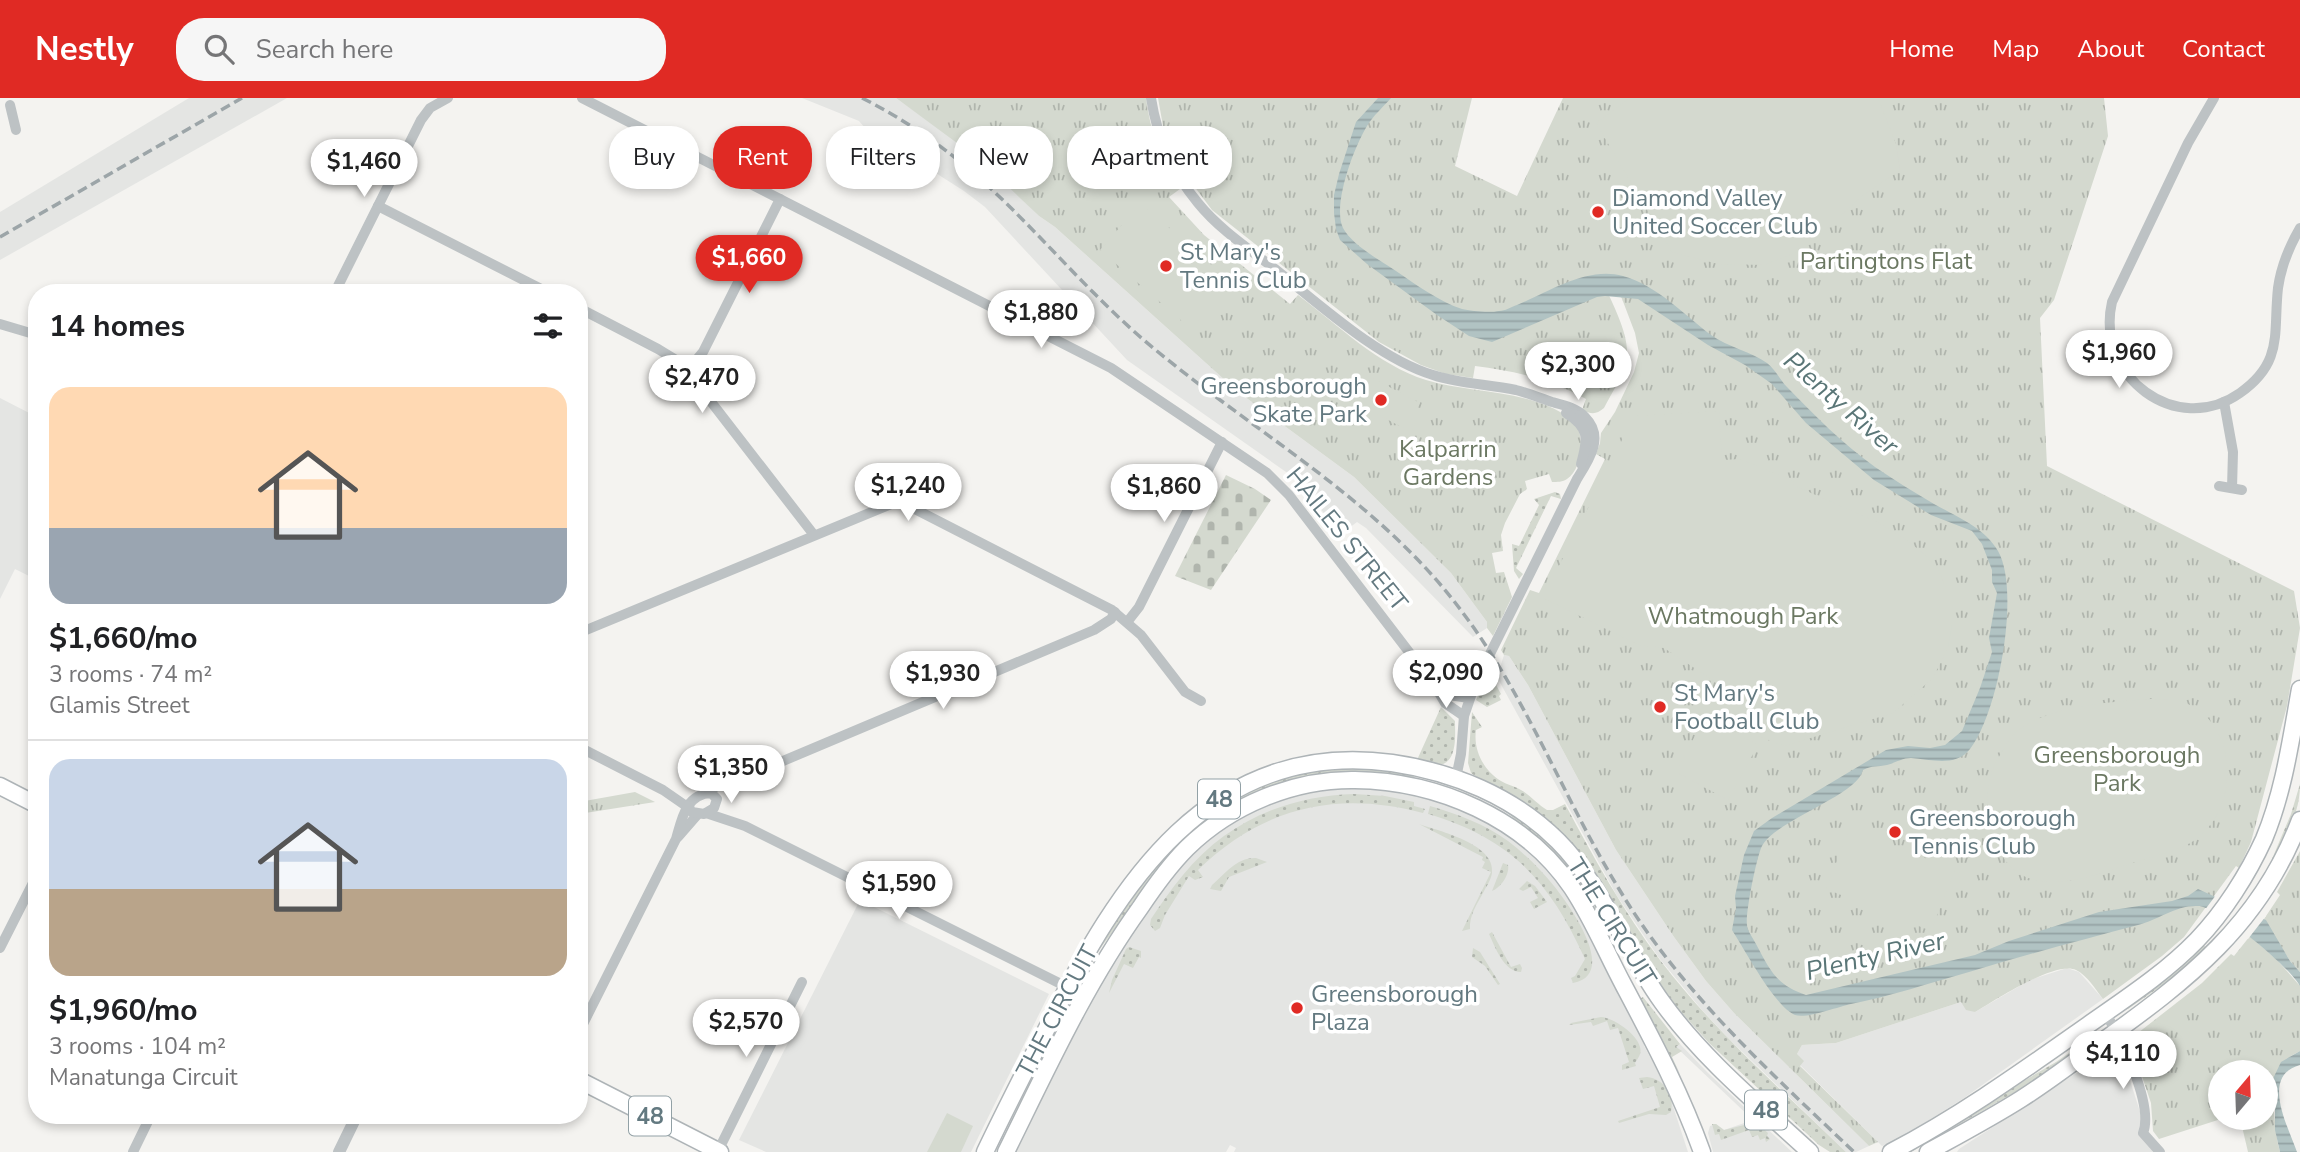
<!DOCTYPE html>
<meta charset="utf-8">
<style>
body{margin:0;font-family:"Nunito Sans",sans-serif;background:#f6f6f6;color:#202124;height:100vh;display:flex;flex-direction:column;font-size:26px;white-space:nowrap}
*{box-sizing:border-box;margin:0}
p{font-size:23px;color:#757577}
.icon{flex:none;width:38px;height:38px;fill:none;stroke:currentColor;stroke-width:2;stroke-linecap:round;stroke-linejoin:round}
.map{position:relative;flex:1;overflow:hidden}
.details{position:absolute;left:28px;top:186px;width:560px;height:840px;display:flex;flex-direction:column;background:#fff;border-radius:28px;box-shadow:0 4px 10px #0003}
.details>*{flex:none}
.banner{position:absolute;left:609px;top:28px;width:665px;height:63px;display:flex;gap:14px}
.needle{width:46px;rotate:19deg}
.tools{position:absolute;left:2208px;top:962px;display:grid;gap:14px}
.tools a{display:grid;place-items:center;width:70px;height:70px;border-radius:50%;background:#fff;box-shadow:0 4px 10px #0003;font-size:35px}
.price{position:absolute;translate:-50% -60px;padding:0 16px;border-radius:24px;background:#fff;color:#222;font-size:23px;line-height:46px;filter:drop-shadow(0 2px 4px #0008)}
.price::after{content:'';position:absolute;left:50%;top:42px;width:21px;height:16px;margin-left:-10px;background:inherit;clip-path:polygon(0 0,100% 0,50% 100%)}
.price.on{background:#e02a24;color:#fff}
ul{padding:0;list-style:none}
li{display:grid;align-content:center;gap:14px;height:371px;padding:0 21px}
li+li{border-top:2px solid #e0e0e0}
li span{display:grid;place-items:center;height:217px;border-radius:21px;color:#555}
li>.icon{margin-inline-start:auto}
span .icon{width:126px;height:126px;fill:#fffc;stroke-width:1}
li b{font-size:30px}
h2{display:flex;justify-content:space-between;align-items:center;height:84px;padding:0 21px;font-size:30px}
.chip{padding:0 24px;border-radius:28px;background:#fff;box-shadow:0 4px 10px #0003;font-size:24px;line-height:63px}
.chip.on{background:#e02a24;color:#fff}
header{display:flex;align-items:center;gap:42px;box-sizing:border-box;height:98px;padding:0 35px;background:#e02a24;color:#fff}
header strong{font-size:33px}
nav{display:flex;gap:38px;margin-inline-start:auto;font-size:24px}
.search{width:490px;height:63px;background:#f6f6f6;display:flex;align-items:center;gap:18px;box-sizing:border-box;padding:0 24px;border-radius:28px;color:#757577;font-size:26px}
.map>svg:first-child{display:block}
.built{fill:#e4e5e3}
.grass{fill:url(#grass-dots)}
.cemetery{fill:url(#cemetery-stones)}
.park{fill:url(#park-tufts)}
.pitch{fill:#d4d9cf}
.water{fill:url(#water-rules)}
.pier{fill:#f4f3f0}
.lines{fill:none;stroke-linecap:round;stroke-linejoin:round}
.primary-casing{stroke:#aeb4b7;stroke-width:19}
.minor{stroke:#bdc2c4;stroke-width:10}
.tertiary{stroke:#bdc2c4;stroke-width:12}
.primary{stroke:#fff;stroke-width:16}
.rail{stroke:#9ca5a8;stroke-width:3.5;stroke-dasharray:10 5;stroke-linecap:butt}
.poi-dot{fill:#e02a24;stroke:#fff;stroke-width:2.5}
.labels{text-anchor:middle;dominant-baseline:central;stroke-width:7;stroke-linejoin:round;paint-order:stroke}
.shield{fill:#fff;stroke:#92a1a6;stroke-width:2}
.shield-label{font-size:23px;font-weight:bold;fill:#637980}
.poi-label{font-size:24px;fill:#637980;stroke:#fff;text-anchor:start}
.park-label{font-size:24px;fill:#6b7862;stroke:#fff}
.street-label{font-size:24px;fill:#637980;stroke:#fff}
.water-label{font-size:26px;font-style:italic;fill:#5a7677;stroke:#fff}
</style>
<header>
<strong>Nestly</strong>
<div class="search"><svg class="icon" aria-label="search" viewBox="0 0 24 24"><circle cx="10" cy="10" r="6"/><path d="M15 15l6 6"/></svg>Search here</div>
<nav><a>Home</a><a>Map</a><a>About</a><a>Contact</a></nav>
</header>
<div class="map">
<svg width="2300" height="1054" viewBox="0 0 2300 1054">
<defs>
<pattern id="grass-dots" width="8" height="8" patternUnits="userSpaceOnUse" patternTransform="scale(1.75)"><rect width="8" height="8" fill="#d4d9cf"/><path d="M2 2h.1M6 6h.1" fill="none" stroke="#b0b5ad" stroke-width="1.8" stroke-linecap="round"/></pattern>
<pattern id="cemetery-stones" width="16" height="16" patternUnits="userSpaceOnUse" patternTransform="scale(1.75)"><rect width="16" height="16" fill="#d4d9cf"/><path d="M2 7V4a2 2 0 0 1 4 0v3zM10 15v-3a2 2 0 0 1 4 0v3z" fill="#b0b5ad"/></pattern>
<pattern id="park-tufts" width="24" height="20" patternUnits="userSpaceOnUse" patternTransform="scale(1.75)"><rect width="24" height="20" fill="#d4d9cf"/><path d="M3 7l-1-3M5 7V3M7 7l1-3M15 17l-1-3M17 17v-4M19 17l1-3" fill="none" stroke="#b0b5ad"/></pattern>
<pattern id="water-rules" width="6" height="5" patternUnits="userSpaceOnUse" patternTransform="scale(1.75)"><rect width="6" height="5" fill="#b1c3c3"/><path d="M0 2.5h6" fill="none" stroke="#94a3a4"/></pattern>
</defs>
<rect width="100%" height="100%" fill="#f4f3f0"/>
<g class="built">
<path d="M189,0H287L0,162V114Z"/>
<path d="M802,0H896L955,42L1004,83L1039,118L1055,129L1237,293L1354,379L1451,475L1487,524V530L1473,539L1366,430L1357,424L1341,436L1296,381L1127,262L985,109L964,93L865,30L859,23Z"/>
<path d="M0,300L37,319V482L15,471L0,501Z"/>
<path d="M1504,557L1509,558L1528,587L1616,752L1674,839L1706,883L1734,915L1869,1048L1856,1054H1846L1728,940L1702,912L1659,860L1617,798L1497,579Z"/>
<path d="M1349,689L1392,692L1451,707L1486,722L1519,744L1550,773L1577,811L1643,939L1644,948L1667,990L1688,1054H1234L1236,1050L1230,1047L1226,1054H1014L1068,945L1126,841L1189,758L1213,737L1253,713L1283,700L1314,692Z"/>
<path d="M860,802L1049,896L971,1054H766L739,1042Z"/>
<path d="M2067,870L2079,874L2103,901L1964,1000L1904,1038L1882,1048L1800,967L1797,956L1802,947L1836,945L1961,904L1975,914L2030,882Z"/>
<path d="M1680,946L1708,975L1792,1054H1713L1708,1035L1710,1028L1716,1026L1724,1032L1753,1022L1676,949Z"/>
<path d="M2107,955L2119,958L2124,964L2153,1054H1957L1959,1051Z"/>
</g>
<g class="grass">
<path d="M1555,394L1560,396L1561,401L1551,398L1516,470L1523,476L1519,481L1514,473L1512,446L1519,448L1539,407L1534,401Z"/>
<path d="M1493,567L1497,573L1495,585L1501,596L1499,598L1501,602L1487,609L1476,602Z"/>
<path d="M1441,609L1455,623C1455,636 1458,665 1439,667C1432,667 1424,664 1417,662Z"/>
<path d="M1472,614L1482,629L1476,632C1473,652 1484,673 1501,683C1507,687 1515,688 1521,692C1530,697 1538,707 1547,712H1553L1565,706C1594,760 1623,813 1660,862C1714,933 1782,992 1846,1054H1830L1819,1047L1709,945L1663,894L1644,866L1593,773L1566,739L1520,702L1478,680L1471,675L1468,665Z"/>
<path d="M1345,670L1388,672L1414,677L1413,683H1291L1159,772L1096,856L1084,875L1082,874C1119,815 1159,750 1218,710C1255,685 1302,673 1345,670Z"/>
<path d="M2300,686C2300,715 2287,736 2274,762L2272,761L2291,716Z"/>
<path d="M1354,696L1385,698L1414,704V708L1425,711L1423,715C1337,692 1263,709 1198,772L1203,779L1195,782L1189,778L1165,817L1160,830L1155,833L1150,827L1151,821C1161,806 1171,791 1183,777C1226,724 1287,698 1354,696Z"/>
<path d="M1430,708C1457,716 1485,726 1508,743C1525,756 1541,772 1554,788C1570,808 1619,876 1573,885L1571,880L1575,878L1585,861C1550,783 1510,740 1428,716Z"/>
<path d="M1510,714C1529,728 1548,742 1564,760C1588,788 1603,827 1620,860L1617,861L1545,748L1509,716Z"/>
<path d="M1419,726C1439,733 1496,746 1492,775C1491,782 1486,789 1483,795C1477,806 1469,818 1470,831L1462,833L1491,774L1482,770L1485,764L1482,762L1483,759Z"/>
<path d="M1256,760L1267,764L1229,779L1221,793L1210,791L1212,787C1225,776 1237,759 1256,760Z"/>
<path d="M1503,765L1508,767C1510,777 1500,790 1492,793Z"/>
<path d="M1527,783L1535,788L1547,804L1534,811L1530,804L1538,800L1531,789L1523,793L1519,791Z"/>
<path d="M1492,834L1511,869L1520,866L1522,870L1521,874C1504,874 1495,849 1489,836Z"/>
<path d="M2203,847L2209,851L2177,877L2128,911H2125Z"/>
<path d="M1129,849L1141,853V860L1139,859L1133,870L1124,866L1109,895L1112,882L1126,851Z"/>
<path d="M1473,850L1480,854L1500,886L1498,887L1485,868L1472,859Z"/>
<path d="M1643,899L1680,946L1676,949L1682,953L1672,959L1680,976L1638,902Z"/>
<path d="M1601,919C1614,920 1637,936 1640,949C1642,956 1638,960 1635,965L1636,968L1622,972V967L1629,964L1618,930L1610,932L1607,923L1593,928L1591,924L1569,927L1571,925Z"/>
<path d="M2102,932L2104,934L2048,975L1911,1054H1903L2056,964Z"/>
<path d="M1647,979C1664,981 1675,996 1671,1014L1666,1017L1649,1016L1619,1025L1618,1023L1660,1009L1654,988L1643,991L1639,980Z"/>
<path d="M1756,1024L1768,1035L1767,1038L1770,1041L1766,1044L1765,1040L1760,1042L1758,1037L1752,1039L1749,1032L1721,1042L1719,1036L1715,1037L1712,1026H1716L1724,1032Z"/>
</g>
<path class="cemetery" d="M1226,377L1255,391L1271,402L1211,492L1175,478Z"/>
<g class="park">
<path d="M896,0H1146C1150,34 1162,63 1180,91L1169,99L1204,137L1290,206L1298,197C1338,227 1378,267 1426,282C1472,296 1529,291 1570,320C1587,332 1583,371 1567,381C1563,384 1557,384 1552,384L1549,376L1525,383L1527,391L1520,396L1505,425L1501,437L1503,453L1492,455L1496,475L1504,474L1512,499L1493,538L1487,530V524L1451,475L1354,379L1237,293L1055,129L1039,118L980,62Z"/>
<path d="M1158,0H1472L1455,68L1517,98L1563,0H2104L2108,38L2054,202L2040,220L2047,368L2294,493L2300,530L2287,608L2251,744L2239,770L2236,768L2184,839L2162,858L2103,901C2096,892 2087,877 2076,872C2056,862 1994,903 1975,914L1966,912L1961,904L1836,945L1802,947L1797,956L1804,963L1800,968L1878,1044L1869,1048L1734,915L1706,883L1674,839L1616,752L1528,587L1509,558L1504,557L1501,552L1530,492L1539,495L1605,361L1596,356L1600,345L1601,335L1615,314L1634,274L1639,255L1635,235L1616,185L1604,186C1613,208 1632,240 1626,265C1622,280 1611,296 1604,310C1596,317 1591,316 1582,312L1586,301C1550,281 1515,273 1475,268L1473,280L1446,276L1421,267L1379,244L1212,112L1179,68L1163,28Z"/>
<path d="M635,694L655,704L579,716V704Z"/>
<path d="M2300,753V874L2290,863L2264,821L2280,797L2277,794Z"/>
<path d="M2250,838L2278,863L2300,888V953L2291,958L2270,987C2275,1009 2274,1032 2280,1054H2248L2240,1020H2266V975H2221V1020H2224L2159,1041L2153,1033L2151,1005L2133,952L2134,938L2202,885L2231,856L2234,858Z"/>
</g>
<g class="pitch">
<path d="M1630,0H1878L1896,46L1900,72L1862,98L1811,145L1797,154L1764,167L1718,166L1672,154L1596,25Z"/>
<path d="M1141,105L1232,185L1191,231L1100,152Z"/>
<path d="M1357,272L1420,305L1411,322L1416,325L1411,334L1343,298Z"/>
<path d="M1719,313L1722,362L1740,361L1794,383L1793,387L1877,424L1907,442L1926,458L1939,473L1946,491L1952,527L1948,549L1933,580L1893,615L1784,648L1753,636L1730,622L1722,607L1720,589L1717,585L1664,550L1639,547L1543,500L1634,318Z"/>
<path d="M2151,601C2163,602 2177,601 2188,606C2237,628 2239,704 2201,737C2185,752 2159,757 2138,763C2088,780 2016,810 1994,739C1985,712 1984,682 2000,657C2005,649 2010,639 2019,632C2053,607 2110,604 2151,601Z"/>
<path d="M1705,619L1758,647L1728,702L1676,674Z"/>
<path d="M1850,730L1955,772L1931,833L1826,791Z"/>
<path d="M947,1015L973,1028L961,1054H927Z"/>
</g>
<g class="water">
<path d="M1378,0H1391C1383,9 1373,18 1367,28C1354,49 1332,107 1343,130C1352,147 1381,163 1396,173C1415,186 1440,204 1462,211C1471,213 1489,215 1499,213C1505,213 1511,209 1517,207C1549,194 1587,168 1623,178C1658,188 1683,216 1711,237C1728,249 1752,254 1767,265C1775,271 1780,282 1787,289C1814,317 1843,346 1875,369C1894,382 1914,394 1934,406C1957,419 1984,429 1998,453C2021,493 1998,616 1970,651C1955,670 1930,661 1911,660C1902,660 1895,665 1887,667C1878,669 1872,667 1863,672C1857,698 1777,721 1762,748C1757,757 1745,816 1747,827C1747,832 1753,840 1756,846C1770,872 1776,887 1806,897L1975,857L2009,843L2099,814L2172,803L2188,798L2198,791L2266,822L2290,863L2300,874V888C2291,870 2217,808 2198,808C2176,807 2158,822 2138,827C2081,842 2025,857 1969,874C1930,885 1891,898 1851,906C1837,909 1807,921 1795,917C1775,909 1745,852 1732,832L1736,810L1735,798L1744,757L1754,733L1772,720L1886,652L1908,648L1930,650L1945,647L1962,633L1980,590L1992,554L1989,540L1997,495L1992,484V472L1982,446L1972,433L1931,417L1874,382L1806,325L1772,286L1745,267L1708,247L1638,201L1605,198L1597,199L1492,244L1469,238L1437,217L1367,166L1340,142L1336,131L1334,115V97L1339,76L1356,24Z"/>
<path d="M2300,953V967C2260,978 2288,1028 2297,1054H2280L2275,1032V1012L2270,987L2281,964Z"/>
</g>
<path class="pier" d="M2216,797L2266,818L2248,841L2204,813Z"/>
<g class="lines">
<defs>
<g id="primary">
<path d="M0,688L37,707"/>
<path d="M579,982L720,1054"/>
<path d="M985,1054C1005,1012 1026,971 1047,930C1117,788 1209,640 1392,665C1453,674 1513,698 1558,743C1604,789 1624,852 1662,904C1703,961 1759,1007 1810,1054"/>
<path d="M1006,1054C1047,971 1086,885 1140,810C1154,789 1169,768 1187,750C1231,707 1294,681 1355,682C1437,683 1525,720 1572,790C1592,820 1606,854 1623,886C1652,941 1681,995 1702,1054"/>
<path d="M1891,1054C1960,1018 2024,972 2088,927C2125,901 2165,875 2197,842C2224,814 2248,776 2264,741C2284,693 2291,641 2300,591"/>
<path d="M1928,1054C1959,1037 1991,1020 2021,1001C2048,984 2074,964 2100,945C2187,883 2261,826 2300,722"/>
</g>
</defs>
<use href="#primary" class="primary-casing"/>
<g class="minor">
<path d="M582,0L1111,270L1267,375L1289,397L1435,588L1445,605L1464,618"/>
<path d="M1151,0C1157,39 1173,75 1198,105C1219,131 1249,151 1275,171C1319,206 1379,261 1433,277C1460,286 1488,286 1516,292C1528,295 1540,300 1552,304C1563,307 1577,310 1585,319C1605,339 1589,362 1577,381L1475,586L1464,618L1461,656L1456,680"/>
<path d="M2214,0L2188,45L2112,204C2095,278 2176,340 2240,295C2284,264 2273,235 2278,190C2281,168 2289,149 2300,130"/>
<path d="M10,7L16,32"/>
<path d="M378,108L547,194"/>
<path d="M335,194L421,22L430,10L448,0"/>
<path d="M579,210L658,251L681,265L814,437"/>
<path d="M0,226L37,237"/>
<path d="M688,272L703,254L780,101"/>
<path d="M2224,304L2233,354L2232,390"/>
<path d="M1566,315C1590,330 1588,341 1581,366"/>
<path d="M2219,388L2242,392"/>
<path d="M1128,523L1139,509L1222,344"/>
<path d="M579,535L896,404L909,408L1112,512L1141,537L1185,594L1201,603"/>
<path d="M1438,589L1449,597L1469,600"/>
<path d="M579,649L663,692L689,710"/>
<path d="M704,695L721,686L745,679L1094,532L1111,521L1115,514"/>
<path d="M706,715L745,728L1067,889"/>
<path d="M678,739L698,716"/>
<path d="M0,850L37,777"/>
<path d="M2105,915C2121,939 2154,1007 2143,1035L2160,1054"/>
<path d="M579,934L676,741C682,720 686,696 711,695L717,701L714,710L704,716L692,714L689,710L690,705"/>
<path d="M718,1053L802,884"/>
<path d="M133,1054L151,1017"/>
</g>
<path class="tertiary" d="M339,1054L357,1017"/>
<use href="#primary" class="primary"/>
<g class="rail">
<path d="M862,0C908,23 950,53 988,88C1042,138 1089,195 1145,243C1252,334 1379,401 1463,515C1527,600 1564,701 1619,791C1680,893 1769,973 1854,1054"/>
<path d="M0,139L242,0"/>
</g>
</g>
<g class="poi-dot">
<circle cx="1598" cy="114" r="7"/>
<circle cx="1166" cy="168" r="7"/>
<circle cx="1381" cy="302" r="7"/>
<circle cx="1660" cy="609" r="7"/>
<circle cx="1895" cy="734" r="7"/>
<circle cx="1297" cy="910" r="7"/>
</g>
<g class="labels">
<g class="shield">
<rect x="1198" y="681.5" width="42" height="39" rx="5"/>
<rect x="1745" y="992.5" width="42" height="39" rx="5"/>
<rect x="629" y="998.5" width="42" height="39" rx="5"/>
</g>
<g class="shield-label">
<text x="1219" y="701">48</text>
<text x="1766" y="1012">48</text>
<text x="650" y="1018">48</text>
</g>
<g class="poi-label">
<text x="1612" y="100">Diamond Valley<tspan x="1612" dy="28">United Soccer Club</tspan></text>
<text x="1180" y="154">St Mary's<tspan x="1180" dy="28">Tennis Club</tspan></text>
<text x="1367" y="288" text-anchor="end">Greensborough<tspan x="1367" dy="28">Skate Park</tspan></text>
<text x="1674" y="595">St Mary's<tspan x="1674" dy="28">Football Club</tspan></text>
<text x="1909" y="720">Greensborough<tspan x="1909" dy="28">Tennis Club</tspan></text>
<text x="1311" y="896">Greensborough<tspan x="1311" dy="28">Plaza</tspan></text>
</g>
<g class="park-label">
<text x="1886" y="163">Partingtons Flat</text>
<text x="1448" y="351">Kalparrin<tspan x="1448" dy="28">Gardens</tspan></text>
<text x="1743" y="518">Whatmough Park</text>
<text x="2117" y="657">Greensborough<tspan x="2117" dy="28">Park</tspan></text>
</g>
<g class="street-label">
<text transform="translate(1347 441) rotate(51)">HAILES STREET</text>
<text transform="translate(1612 824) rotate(58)">THE CIRCUIT</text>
<text transform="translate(1057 913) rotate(-62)">THE CIRCUIT</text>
</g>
<g class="water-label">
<text transform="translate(1841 305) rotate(41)">Plenty River</text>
<text transform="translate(1875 858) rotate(-13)">Plenty River</text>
</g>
</g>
</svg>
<div class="tools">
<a><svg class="needle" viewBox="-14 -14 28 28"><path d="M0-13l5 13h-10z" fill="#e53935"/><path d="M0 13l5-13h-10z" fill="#757577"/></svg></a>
</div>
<b class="price" style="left:364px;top:101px">$1,460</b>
<b class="price on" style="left:749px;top:197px">$1,660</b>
<b class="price" style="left:1041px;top:252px">$1,880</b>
<b class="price" style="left:2119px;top:292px">$1,960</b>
<b class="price" style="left:1578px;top:304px">$2,300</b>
<b class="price" style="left:702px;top:317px">$2,470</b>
<b class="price" style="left:908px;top:425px">$1,240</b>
<b class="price" style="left:1164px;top:426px">$1,860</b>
<b class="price" style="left:1446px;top:612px">$2,090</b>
<b class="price" style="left:943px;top:613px">$1,930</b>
<b class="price" style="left:731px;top:707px">$1,350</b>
<b class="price" style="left:899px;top:823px">$1,590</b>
<b class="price" style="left:746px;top:961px">$2,570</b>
<b class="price" style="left:2123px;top:993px">$4,110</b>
<div class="banner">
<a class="chip">Buy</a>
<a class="chip on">Rent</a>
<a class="chip">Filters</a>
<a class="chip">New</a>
<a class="chip">Apartment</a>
</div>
<section class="details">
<h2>14 homes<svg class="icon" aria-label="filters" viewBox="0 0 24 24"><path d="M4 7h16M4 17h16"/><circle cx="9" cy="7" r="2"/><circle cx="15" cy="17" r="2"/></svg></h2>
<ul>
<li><span style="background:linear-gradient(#ffd9b3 65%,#9aa5b1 0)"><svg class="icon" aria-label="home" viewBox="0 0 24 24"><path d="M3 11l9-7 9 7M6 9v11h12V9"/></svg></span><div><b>$1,660/mo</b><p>3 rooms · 74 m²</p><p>Glamis Street</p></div></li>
<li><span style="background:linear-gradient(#c9d6e8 60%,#b9a48a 0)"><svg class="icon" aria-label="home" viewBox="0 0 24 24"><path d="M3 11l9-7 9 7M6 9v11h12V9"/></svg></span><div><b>$1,960/mo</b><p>3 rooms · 104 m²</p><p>Manatunga Circuit</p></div></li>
</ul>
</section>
</div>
